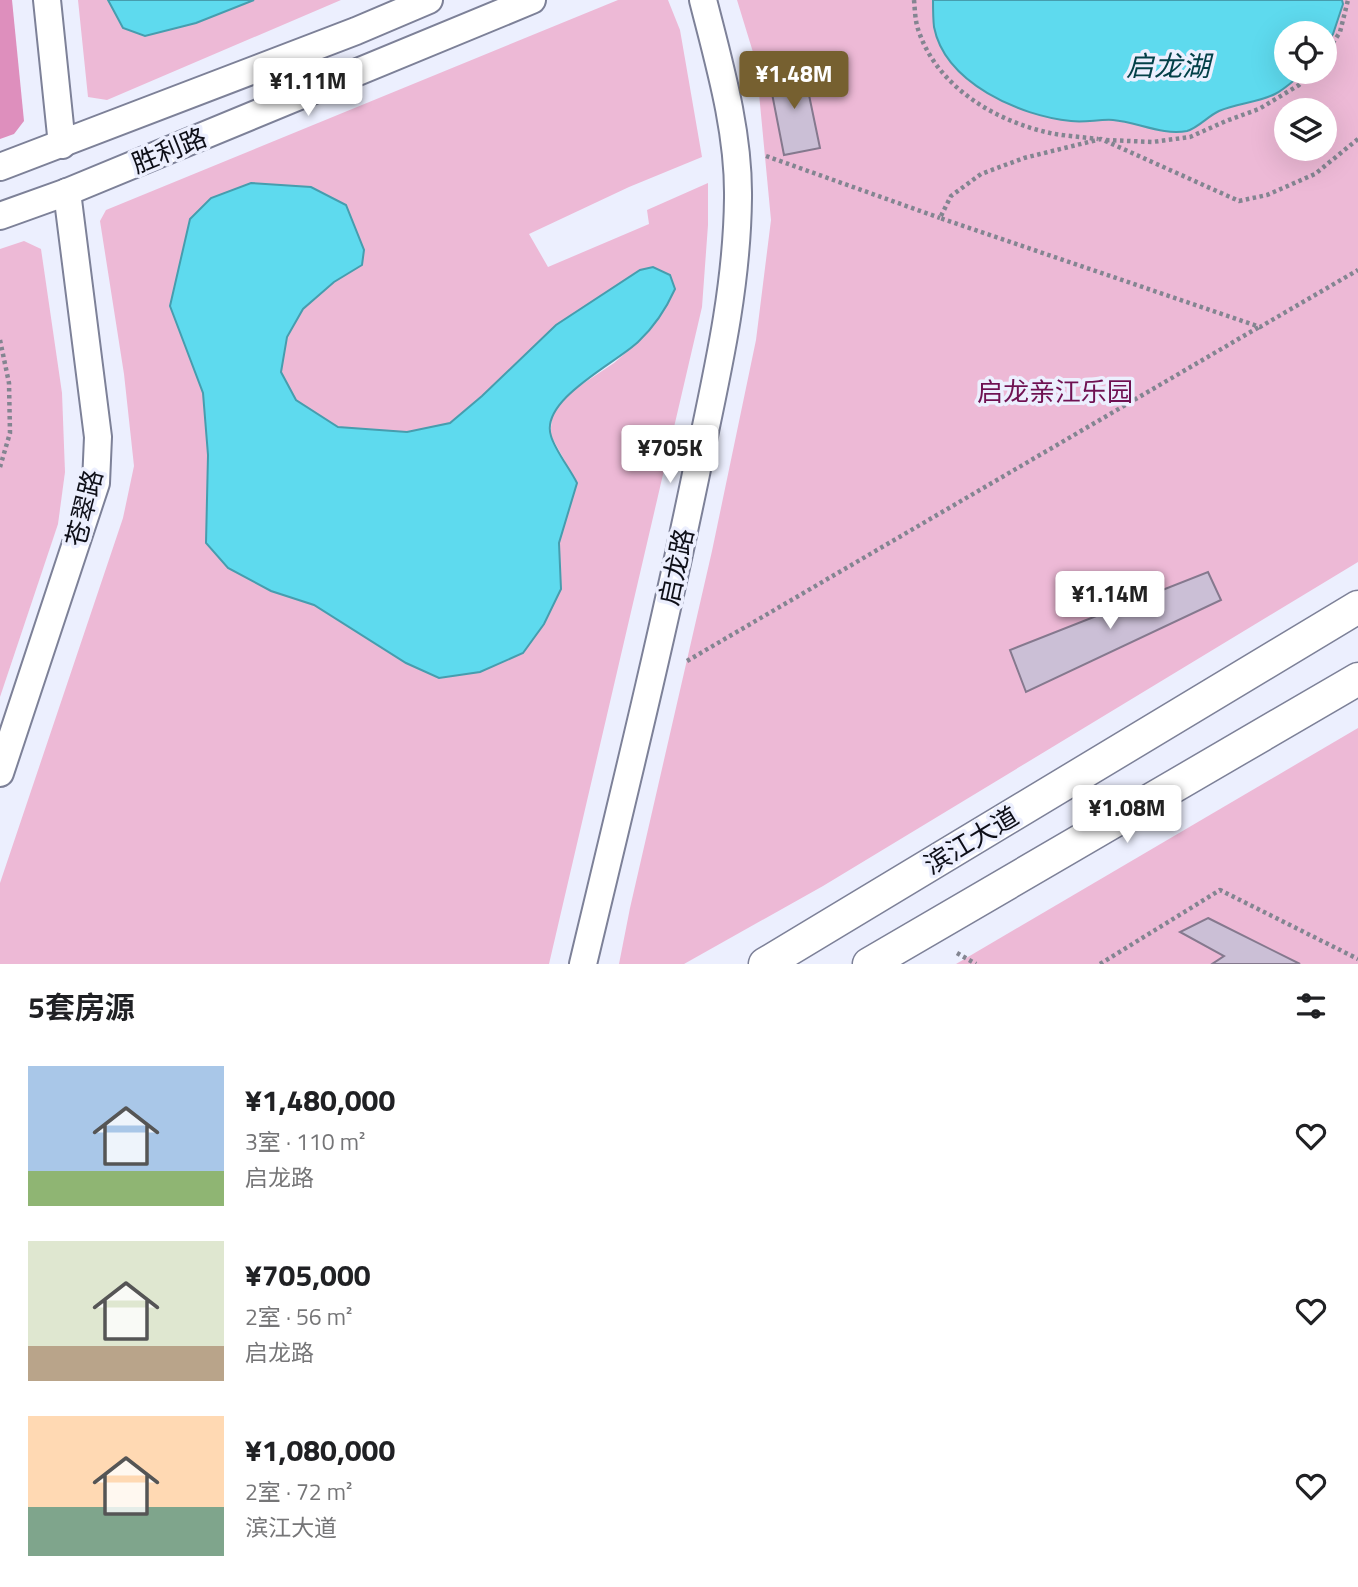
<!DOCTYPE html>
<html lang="zh">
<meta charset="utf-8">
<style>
body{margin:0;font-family:"Titillium Web","Noto Sans SC",sans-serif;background:#f2f2f2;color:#202124;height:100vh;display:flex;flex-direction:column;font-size:26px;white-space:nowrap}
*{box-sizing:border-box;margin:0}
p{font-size:23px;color:#757577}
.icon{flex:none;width:38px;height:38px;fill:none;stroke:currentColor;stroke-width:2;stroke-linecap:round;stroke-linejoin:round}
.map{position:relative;height:964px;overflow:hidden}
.panel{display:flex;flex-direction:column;background:#fff;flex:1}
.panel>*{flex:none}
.controls{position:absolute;left:1274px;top:21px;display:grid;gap:14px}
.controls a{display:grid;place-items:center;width:63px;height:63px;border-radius:50%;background:#fff;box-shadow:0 7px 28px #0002;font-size:35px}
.price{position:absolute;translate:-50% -60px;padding:0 16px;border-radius:7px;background:#fff;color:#222;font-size:23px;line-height:46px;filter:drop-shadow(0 2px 4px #0008)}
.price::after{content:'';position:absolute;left:50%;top:42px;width:21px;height:16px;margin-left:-10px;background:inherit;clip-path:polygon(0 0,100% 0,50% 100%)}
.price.selected{background:#766030;color:#fff}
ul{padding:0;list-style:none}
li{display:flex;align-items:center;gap:21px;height:175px;padding:0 28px}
li span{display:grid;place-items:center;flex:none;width:196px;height:140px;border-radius:0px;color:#555}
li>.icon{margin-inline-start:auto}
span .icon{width:84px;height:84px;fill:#fffc;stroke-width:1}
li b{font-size:30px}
h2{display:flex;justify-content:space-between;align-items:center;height:84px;padding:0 28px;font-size:30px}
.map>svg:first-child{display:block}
.green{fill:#edb9d6;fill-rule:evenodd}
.forest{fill:#de8fbd}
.water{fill:#5edaee;stroke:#469dae;stroke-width:2}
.building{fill:#cbbfd6;stroke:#85798e;stroke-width:2}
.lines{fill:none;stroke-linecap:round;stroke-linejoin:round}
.minor-casing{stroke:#7d8198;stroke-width:30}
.major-casing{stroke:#7d8198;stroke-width:35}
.path{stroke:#838591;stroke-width:4.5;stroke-dasharray:3.5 3.5;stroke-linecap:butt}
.minor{stroke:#fff;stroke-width:26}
.major{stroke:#fff;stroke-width:32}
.labels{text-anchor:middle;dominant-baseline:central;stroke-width:7;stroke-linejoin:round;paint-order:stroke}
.street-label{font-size:26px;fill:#0e0f18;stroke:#eceffe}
.park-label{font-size:26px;fill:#6f1152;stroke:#eceffe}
.water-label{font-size:28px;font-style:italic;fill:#034048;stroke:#eceffe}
</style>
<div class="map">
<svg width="1358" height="964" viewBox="0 0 1358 964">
<rect width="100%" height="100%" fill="#eceffe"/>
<g class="green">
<path d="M78,0H108L123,27L145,36L196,23L254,0H341L107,100L88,97Z"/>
<path d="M618,0H668L680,30L702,157L629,187L529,234L548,267L649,224L647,210L708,183V225L702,307L549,964H0V883L123,518L134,466L124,374L100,221L106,210ZM346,205L364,250L362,265L334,282L303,309L287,337L281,372L296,400L338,427L407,432L450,423L482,396L556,325L640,270L653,267L639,341L614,363L569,393L553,413L550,434L577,483L559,543L561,589L439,678L406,663L314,605L271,591L206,543L208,455L203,393L170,306L190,219Z"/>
<path d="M737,0H1358V562L823,886L684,964H619L630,908L712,551L756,340L771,220L756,62ZM1286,33H1325V72H1286ZM1286,110H1325V149H1286Z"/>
<path d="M24,241L41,249L62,393L65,472L58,524L0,697V249Z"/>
<path d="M1358,728V964H956Z"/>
</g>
<path class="forest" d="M0,0H12L24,121L14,134L0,139Z"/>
<g class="water">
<path d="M108,0H254L196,23L145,36L123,28Z"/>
<path d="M933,0H1342L1343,4L1333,34L1325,46V33H1286V72H1304C1295,79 1285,89 1275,94C1257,103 1237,103 1219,111C1208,116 1198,128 1187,131C1163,136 1137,122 1113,120C1099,119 1085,123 1071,121C1020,116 945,83 934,27C933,18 933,9 933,0Z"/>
<path d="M251,183L311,187L346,205L364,250L362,265L334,282L303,309L287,337L281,372L296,400L338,427L407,432L450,423L482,396L556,325L640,270L653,267L670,275L675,289C666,309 654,327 638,342C616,363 539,400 551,436C555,450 570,469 577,483L559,543L561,589L544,624L523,653L480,672L439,678L406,663L314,605L271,591L228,568L206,543L208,455L203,393L170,306L190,219L211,198Z"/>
</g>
<g class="building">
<path d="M803,66L820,148L784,155L768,73Z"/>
<path d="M1208,572L1221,600L1026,692L1010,650Z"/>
<path d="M1208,918L1300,964H1212L1224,956L1180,932Z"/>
</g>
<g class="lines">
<defs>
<g id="minor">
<path d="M47,0L62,145"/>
<path d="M0,167L356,31L429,0"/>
<path d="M0,216L67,192L532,0"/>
<path d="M0,773L96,483L98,437L67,192"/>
<path d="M583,964C622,801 662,638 696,474C715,382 737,293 738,198C739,131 719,63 703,0"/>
</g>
<g id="major">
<path d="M765,964L1358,607"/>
<path d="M869,964L1358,679"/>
</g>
</defs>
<use href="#minor" class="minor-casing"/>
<use href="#major" class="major-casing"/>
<g class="path">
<path d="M914,0C915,10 915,22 919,32C938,87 995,121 1050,133C1065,136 1082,137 1098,139"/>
<path d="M1325,55L1340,32L1348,0"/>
<path d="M1358,139L1315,174L1267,195L1239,201L1101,139L1024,158L981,174L951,196L940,218L1260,327L1358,270"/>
<path d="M1106,140L1152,142L1190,137L1226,121L1259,109L1299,85L1311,72"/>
<path d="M766,156L940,218"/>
<path d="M0,340L9,383L10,433L0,467"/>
<path d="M687,661L1259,327"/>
<path d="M957,953L976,964"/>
<path d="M1100,964L1220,890L1358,959"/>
</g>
<use href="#minor" class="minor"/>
<use href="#major" class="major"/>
</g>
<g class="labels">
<g class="street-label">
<text transform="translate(169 150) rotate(-22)">胜利路</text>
<text transform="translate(84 508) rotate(-76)">苍翠路</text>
<text transform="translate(676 567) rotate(-78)">启龙路</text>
<text transform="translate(971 840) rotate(-31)">滨江大道</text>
</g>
<g class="park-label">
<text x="1055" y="391">启龙亲江乐园</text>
</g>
<g class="water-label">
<text x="1168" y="65">启龙湖</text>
</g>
</g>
</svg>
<div class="controls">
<a><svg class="icon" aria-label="locate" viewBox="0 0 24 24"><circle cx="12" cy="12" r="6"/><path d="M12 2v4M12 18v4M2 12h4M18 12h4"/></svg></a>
<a><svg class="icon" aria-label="layers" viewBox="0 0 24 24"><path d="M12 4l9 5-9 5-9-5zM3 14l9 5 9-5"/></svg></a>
</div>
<b class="price selected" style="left:794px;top:111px">¥1.48M</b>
<b class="price" style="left:308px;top:118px">¥1.11M</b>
<b class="price" style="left:670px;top:485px">¥705K</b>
<b class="price" style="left:1110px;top:631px">¥1.14M</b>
<b class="price" style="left:1127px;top:845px">¥1.08M</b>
</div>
<section class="panel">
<h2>5套房源<svg class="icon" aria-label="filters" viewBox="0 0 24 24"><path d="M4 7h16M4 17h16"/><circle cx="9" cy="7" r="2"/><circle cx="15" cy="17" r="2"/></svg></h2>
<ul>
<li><span style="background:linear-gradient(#a9c7e8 75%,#8fb573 0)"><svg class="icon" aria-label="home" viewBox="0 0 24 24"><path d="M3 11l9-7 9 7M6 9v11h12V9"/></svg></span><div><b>¥1,480,000</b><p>3室 · 110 m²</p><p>启龙路</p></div><svg class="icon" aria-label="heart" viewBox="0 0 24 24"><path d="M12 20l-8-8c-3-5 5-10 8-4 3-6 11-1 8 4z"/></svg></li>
<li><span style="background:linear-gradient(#dfe7d0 75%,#b9a48a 0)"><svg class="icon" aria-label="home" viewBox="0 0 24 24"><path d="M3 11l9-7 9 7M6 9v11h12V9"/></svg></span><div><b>¥705,000</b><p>2室 · 56 m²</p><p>启龙路</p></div><svg class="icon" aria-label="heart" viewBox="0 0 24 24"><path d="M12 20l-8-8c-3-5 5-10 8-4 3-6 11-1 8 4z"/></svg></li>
<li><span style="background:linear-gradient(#ffd9b3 65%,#7fa58c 0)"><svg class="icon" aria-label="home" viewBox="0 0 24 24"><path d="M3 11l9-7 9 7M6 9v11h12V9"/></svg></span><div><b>¥1,080,000</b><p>2室 · 72 m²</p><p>滨江大道</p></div><svg class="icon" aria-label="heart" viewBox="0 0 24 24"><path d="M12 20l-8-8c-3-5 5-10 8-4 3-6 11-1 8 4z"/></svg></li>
</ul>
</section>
